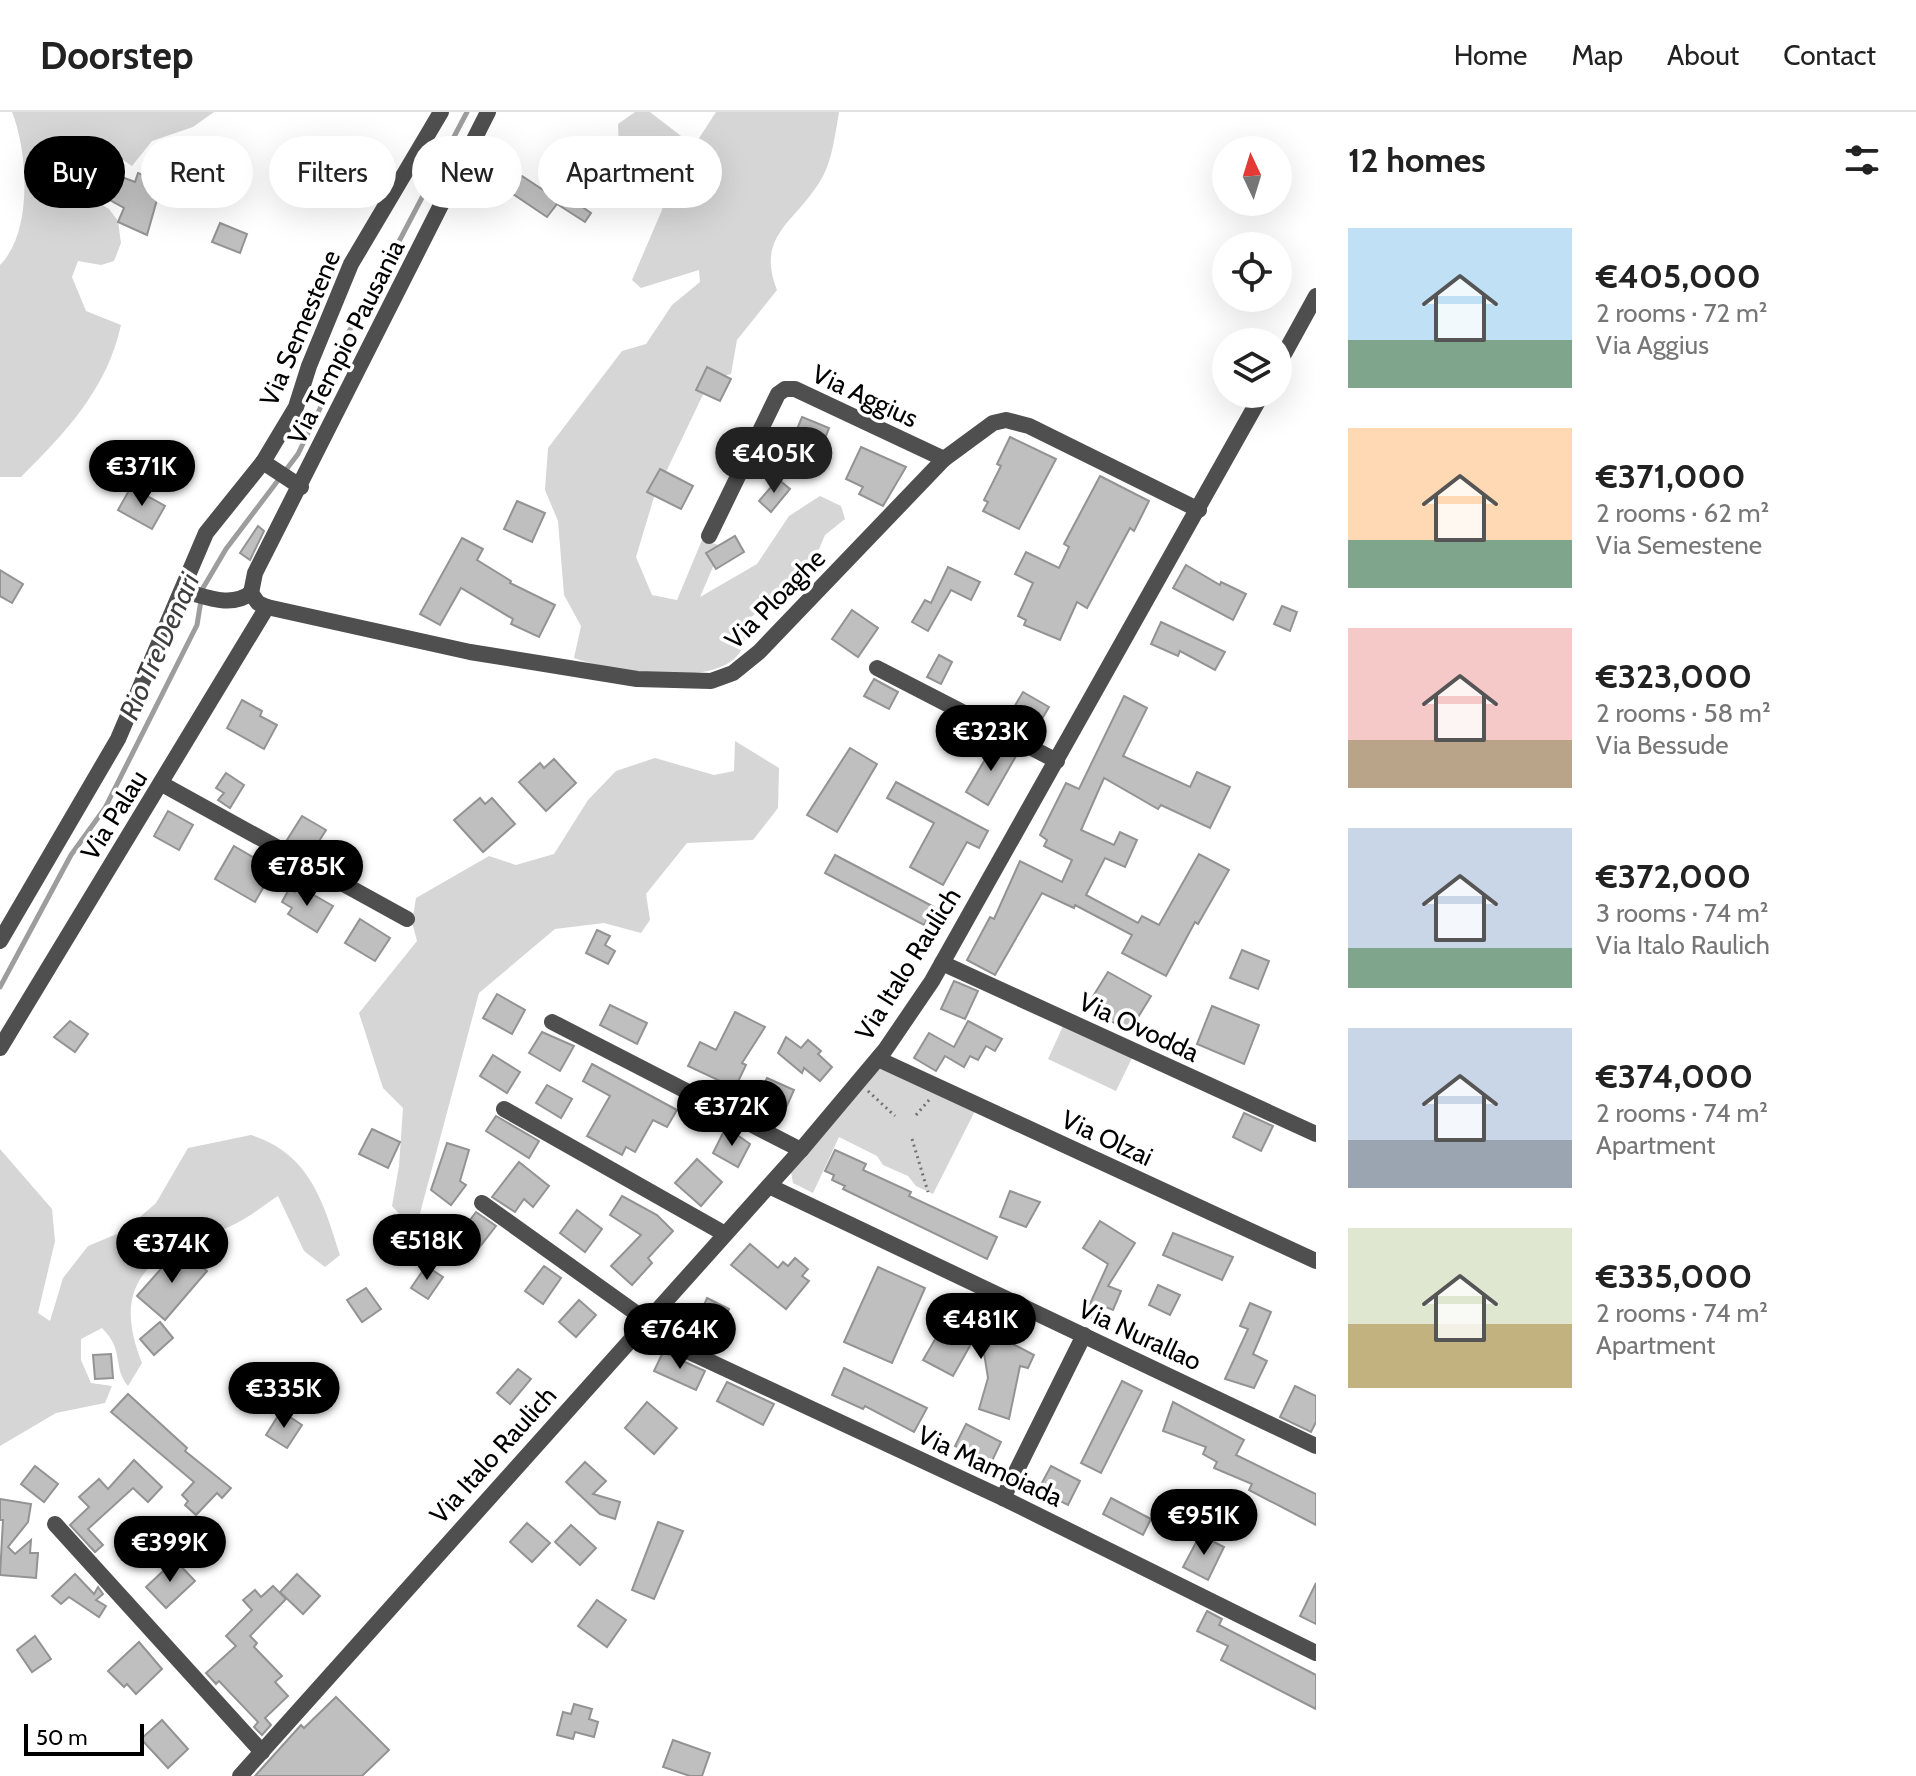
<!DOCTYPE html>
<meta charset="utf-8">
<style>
body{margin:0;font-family:Cabin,sans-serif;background:#f6f6f6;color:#222;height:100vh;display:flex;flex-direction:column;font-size:30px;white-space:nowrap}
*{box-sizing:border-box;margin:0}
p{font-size:26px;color:#767676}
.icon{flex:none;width:44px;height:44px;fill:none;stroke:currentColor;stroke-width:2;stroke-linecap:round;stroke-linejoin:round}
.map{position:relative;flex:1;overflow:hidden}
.side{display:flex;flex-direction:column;background:#fff;width:600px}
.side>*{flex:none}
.banner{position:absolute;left:24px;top:24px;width:760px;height:72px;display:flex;gap:16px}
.needle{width:52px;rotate:356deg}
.fabs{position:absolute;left:1212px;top:24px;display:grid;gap:16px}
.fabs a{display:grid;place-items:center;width:80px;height:80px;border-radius:50%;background:#fff;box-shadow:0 8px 32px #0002;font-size:40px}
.scale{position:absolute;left:24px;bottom:20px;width:120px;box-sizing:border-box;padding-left:8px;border:4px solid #000;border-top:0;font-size:22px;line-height:28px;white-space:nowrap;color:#000;-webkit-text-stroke:6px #fff;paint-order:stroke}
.price{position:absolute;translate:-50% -68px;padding:0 18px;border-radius:28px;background:#000;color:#fff;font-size:26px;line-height:52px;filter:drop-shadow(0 2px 4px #0008)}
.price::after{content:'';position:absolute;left:50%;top:48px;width:24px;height:18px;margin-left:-12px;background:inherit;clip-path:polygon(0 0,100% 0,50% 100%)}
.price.selected{background:#222;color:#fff}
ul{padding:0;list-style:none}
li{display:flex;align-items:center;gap:24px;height:200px;padding:0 32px}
li span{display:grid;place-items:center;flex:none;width:224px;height:160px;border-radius:0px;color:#555}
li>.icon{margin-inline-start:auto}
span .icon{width:96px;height:96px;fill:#fffc;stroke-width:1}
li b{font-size:34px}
h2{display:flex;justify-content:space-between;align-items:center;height:96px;padding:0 32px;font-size:34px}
.chip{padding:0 28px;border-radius:36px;background:#fff;box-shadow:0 8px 32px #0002;font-size:28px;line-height:72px}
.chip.selected{background:#000;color:#fff}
header{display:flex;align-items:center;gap:48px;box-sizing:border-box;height:112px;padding:0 40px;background:#fff;border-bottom:2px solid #e0e0e0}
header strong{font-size:38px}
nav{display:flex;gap:44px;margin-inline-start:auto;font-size:28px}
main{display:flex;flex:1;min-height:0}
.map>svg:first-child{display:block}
.green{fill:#d6d6d6}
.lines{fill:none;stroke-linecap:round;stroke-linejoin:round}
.stream{stroke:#9d9d9d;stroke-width:5}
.building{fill:#bfbfbf;stroke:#939393;stroke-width:2}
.path{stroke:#717171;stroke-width:3;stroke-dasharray:2 4;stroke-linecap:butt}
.minor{stroke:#4f4f4f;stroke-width:16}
.labels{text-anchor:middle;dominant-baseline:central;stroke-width:7;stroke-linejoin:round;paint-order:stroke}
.street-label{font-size:26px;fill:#000;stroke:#fff}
.water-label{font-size:28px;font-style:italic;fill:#3e3e3e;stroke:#fff}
</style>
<header>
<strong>Doorstep</strong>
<nav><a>Home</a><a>Map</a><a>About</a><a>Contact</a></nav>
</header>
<main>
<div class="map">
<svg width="1316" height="1664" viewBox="0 0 1316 1664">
<rect width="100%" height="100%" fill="#fff"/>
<g class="green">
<path d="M12,0H214L193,15L152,29L132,54L108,38L82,45L74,60L94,88L109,97L118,109L121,131L114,149L101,153L78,149L72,165L86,199L121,213C107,277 66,320 21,365H0V153C33,120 28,40 12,0Z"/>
<path d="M635,0H650L694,34L716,0H839C835,23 832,52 819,71C793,112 756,124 777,178L737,228L731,262L710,268L654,385L636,445L652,483L677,488L702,428L722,434L700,485L757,452L789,404L820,384L841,394L845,407L825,423L814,449L747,509C746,517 746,526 743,534C727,580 608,559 574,546L581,514L564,483L558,409L545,378L548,336L622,239L646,232L672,193L700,170L699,158L641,176L632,168L662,98L669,63L638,50L639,80L620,71L618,12Z"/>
<path d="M735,629L779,656L778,696L753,728L687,731L646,782L650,808L641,821L604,811L555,817L479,881L419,1105L403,1106L392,1094L399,1054L403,996L383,976L359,901L417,829L412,810L416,786L489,744L516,753L554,742L588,688L616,659L655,646L714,663L734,659Z"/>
<path d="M1063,914L1132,946L1116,979L1048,947Z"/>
<path d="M881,952L976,997L933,1082L916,1074L908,1064L883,1053L877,1044L839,1025L813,1081L793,1071L791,1060Z"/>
<path d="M251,1023C310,1042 323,1089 340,1143L325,1155L304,1139L278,1084C264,1093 251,1104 237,1111C221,1120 202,1123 186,1131C128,1158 120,1195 142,1251L128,1274C112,1255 125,1239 102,1216L81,1227V1248L91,1271L112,1274L105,1291L56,1301L0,1334V1037L52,1097L55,1129L38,1201L50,1209L63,1166L88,1134L124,1119L156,1091L188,1036Z"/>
</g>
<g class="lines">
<path class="stream" d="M0,875L71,743L105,696L197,513L203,476L226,437L298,342L326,284L338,236L364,196L467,0"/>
</g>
<g class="building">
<path d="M92,46L105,48L103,58L135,70L138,61L162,70L147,123L118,110L124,96L92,78L98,67L89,65Z"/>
<path d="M522,64L551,83L555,76L591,101L585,110L557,92L547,105L510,80Z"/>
<path d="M220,111L247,122L240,141L212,130Z"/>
<path d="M707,255L731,267L720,289L696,278Z"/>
<path d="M802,305L829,316L816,350L788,339Z"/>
<path d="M1010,325L1056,347L1019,417L983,399L988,390L984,388L1001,354L997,352Z"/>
<path d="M861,335L906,355L883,394L859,382L863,375L846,367Z"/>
<path d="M660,357L693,374L681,397L647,380Z"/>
<path d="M1100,364L1149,389L1134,419L1130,416L1087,496L1077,490L1060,528L1024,513L1026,508L1018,504L1033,471L1015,462L1026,440L1059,456L1069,435L1064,432Z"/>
<path d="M778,367L790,377L771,400L759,389Z"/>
<path d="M131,375L165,394L152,417L118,398Z"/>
<path d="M517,389L545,401L532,430L504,417Z"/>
<path d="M258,414L264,419L250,448L240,441Z"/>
<path d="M735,424L744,440L716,457L706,441Z"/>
<path d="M462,426L483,437L477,448L511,469L510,471L555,493L539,525L511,512L513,507L461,476L440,513L420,502Z"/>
<path d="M1186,453L1220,473L1221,470L1246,482L1233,508L1173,476Z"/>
<path d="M948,455L980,470L971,488L951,478L928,519L912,510L925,488L931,491Z"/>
<path d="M0,458L23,472L12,491L0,484Z"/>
<path d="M1282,494L1297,500L1290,519L1274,512Z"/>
<path d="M852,498L878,516L858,545L832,527Z"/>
<path d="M1161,510L1225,540L1215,558L1180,539L1178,544L1151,532Z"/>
<path d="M939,543L952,550L941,572L927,565Z"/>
<path d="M874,567L898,580L889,597L864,584Z"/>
<path d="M1023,580L1049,595L1033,622L1007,607Z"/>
<path d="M1124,584L1147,596L1123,644L1190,675L1197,660L1230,675L1210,716L1161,693L1158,697L1104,666L1081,718L1114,733L1120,720L1137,728L1125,755L1105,746L1086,783L1138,811L1142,804L1159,813L1199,742L1229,758L1198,812L1195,810L1166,864L1122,841L1132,823L1075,793L1074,796L1042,781L995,863L967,848L990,805L994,807L1020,749L1062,770L1072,748L1044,734L1047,728L1040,723L1066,671L1079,677Z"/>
<path d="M242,588L262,599L260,604L277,613L264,637L227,616Z"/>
<path d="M991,629L1016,644L988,693L966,680L987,644L983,642Z"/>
<path d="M850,636L877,652L837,720L807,703Z"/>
<path d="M554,647L576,671L546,699L519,670L540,651L544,656Z"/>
<path d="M226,661L244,673L230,696L218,688L224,681L216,676Z"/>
<path d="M896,670L988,719L979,736L967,730L943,773L910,755L934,711L887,686Z"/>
<path d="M480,686L485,692L492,686L515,712L483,740L454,708Z"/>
<path d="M168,699L193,713L179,738L154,724Z"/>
<path d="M302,704L326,718L311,742L287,728Z"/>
<path d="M234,734L256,747L253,753L260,757L257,763L267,769L255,790L215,767Z"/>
<path d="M835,743L934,795L924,813L825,761Z"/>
<path d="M298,774L333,794L317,820L288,802L292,796L282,790L289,777L295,780Z"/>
<path d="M360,807L390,826L375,849L345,831Z"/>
<path d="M597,818L610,824L605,833L615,839L608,852L586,841Z"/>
<path d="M1242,838L1269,849L1258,877L1230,866Z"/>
<path d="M1108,860L1151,884L1129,920L1087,894Z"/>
<path d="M954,869L978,879L965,907L941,897Z"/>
<path d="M497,882L525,898L512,922L483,906Z"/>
<path d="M610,893L647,911L637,932L600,913Z"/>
<path d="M1212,894L1259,913L1244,952L1197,932Z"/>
<path d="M735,900L765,915L742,951L746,953L735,976L688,954L700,930L716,938Z"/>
<path d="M70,909L88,922L75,940L54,925Z"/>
<path d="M968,909L1002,927L995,939L986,934L978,948L970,944L964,955L945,944L936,959L914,946L929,921L954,935Z"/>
<path d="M542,920L574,934L560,959L529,941Z"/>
<path d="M786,925L801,936L808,928L821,939L818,942L832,955L820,969L804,956L802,961L778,941Z"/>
<path d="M493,943L520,960L507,981L480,964Z"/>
<path d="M592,952L677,998L667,1015L653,1008L635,1040L626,1035L622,1043L587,1024L610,984L583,969Z"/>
<path d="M767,966L794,978L781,1007L754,994Z"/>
<path d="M547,973L572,987L561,1006L536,991Z"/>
<path d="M1244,1001L1273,1014L1261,1039L1233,1025Z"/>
<path d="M496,1004L539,1029L529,1046L486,1019Z"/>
<path d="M726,1015L750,1032L738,1055L713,1041Z"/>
<path d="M372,1017L400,1030L388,1056L359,1042Z"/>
<path d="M447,1031L469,1038L460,1069L466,1073L451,1093L431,1078Z"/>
<path d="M835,1038L866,1052L863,1058L911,1080L909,1084L997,1125L987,1147L843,1077L845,1074L832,1068L834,1063L825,1059Z"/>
<path d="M697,1047L722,1070L701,1094L675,1071Z"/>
<path d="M519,1050L549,1074L533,1095L524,1087L515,1100L492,1085Z"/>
<path d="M1010,1079L1040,1090L1026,1115L1000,1105Z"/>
<path d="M622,1084L657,1103L673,1119L648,1146L652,1151L632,1173L611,1154L641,1123L610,1103Z"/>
<path d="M577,1098L602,1117L585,1140L560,1121Z"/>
<path d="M476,1100L496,1114L471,1146L444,1126L453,1114L461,1120Z"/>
<path d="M1100,1109L1135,1131L1108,1174L1121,1179L1113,1198L1106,1195L1099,1209L1085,1203L1108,1152L1083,1136Z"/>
<path d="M1173,1121L1233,1145L1222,1168L1163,1143Z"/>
<path d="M750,1132L778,1156L783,1150L788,1154L795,1146L808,1157L802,1164L809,1169L786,1197L731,1153Z"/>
<path d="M186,1141L207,1159L165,1208L137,1184L167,1150Z"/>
<path d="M426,1154L443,1165L428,1187L411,1176Z"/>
<path d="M544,1154L561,1166L543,1192L525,1179Z"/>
<path d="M878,1155L925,1176L892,1251L844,1230Z"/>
<path d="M1158,1173L1180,1183L1170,1203L1149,1193Z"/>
<path d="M366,1176L381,1197L362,1210L347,1188Z"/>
<path d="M707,1186L729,1197L717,1224L695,1214Z"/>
<path d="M579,1188L596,1203L576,1225L559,1210Z"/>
<path d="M1250,1191L1271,1200L1253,1242L1267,1249L1254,1276L1225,1267L1248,1217L1240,1214Z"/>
<path d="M951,1200L1034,1243L1028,1256L1020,1254L1009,1307L979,1297L988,1266L980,1216L953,1264L923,1248Z"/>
<path d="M160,1210L173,1226L154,1243L140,1227Z"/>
<path d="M663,1240L705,1259L696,1278L654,1259Z"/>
<path d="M111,1242L113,1266L95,1267L93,1243Z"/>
<path d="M844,1256L927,1296L914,1320L865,1294L863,1297L832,1283Z"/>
<path d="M518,1257L531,1267L510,1292L497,1281Z"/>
<path d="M1122,1269L1142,1279L1101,1361L1081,1351Z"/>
<path d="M727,1270L774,1292L763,1313L717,1289Z"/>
<path d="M1295,1274L1316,1284V1310L1311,1320L1280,1305Z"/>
<path d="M128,1282L187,1336L185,1339L231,1376L222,1386L217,1381L196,1403L185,1393L188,1389L182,1383L194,1370L111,1300Z"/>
<path d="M647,1290L677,1316L654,1342L625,1316Z"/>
<path d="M1173,1290L1244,1328L1236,1343L1316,1382V1413L1249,1378L1252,1372L1214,1356L1217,1350L1203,1342L1206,1335L1163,1319Z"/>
<path d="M281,1299L302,1313L287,1336L266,1323Z"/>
<path d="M966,1312L1001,1330L991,1351L955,1334Z"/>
<path d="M134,1348L162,1375L148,1390L133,1376L88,1417L103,1433L95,1440L70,1413L89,1395L79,1385L99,1367L108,1377Z"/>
<path d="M585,1350L606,1369L593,1382L620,1390L615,1407L600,1402L566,1370Z"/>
<path d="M35,1354L58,1372L44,1390L21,1372Z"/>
<path d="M1051,1354L1080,1369L1068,1393L1038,1378Z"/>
<path d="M1111,1386L1151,1407L1143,1423L1103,1402Z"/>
<path d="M0,1387L31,1392L28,1410L8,1435L15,1442L31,1428L30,1441H38L36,1466L0,1463L3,1408H0Z"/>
<path d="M658,1410L683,1419L654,1487L632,1478Z"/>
<path d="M527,1411L550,1431L532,1450L510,1430Z"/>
<path d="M571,1413L596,1436L580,1453L555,1430Z"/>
<path d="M1200,1423L1224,1435L1208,1468L1183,1455Z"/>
<path d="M175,1448L195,1469L166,1496L146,1475Z"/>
<path d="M75,1462L94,1482L98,1475L103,1482L96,1488L106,1494L99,1505L69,1485L61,1492L52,1484Z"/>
<path d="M297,1462L320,1484L303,1502L280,1480Z"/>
<path d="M1316,1471V1512L1300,1504Z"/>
<path d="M273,1474L286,1487L250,1524L257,1531L254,1535L282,1564L275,1570L288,1584L265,1606L271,1613L262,1623L254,1615L258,1610L219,1569L216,1572L206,1561L236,1534L226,1524L252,1498L243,1488L255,1478L261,1485Z"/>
<path d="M597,1488L626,1508L607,1535L578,1514Z"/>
<path d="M1207,1499L1222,1507L1219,1513L1316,1563V1597L1221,1548L1228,1534L1197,1519Z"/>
<path d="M35,1524L51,1547L32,1560L17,1538Z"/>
<path d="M139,1530L162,1557L136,1582L127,1572L124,1575L108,1559Z"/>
<path d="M336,1585L389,1638L362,1664H255L301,1613L304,1616Z"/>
<path d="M574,1592L592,1597L589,1607L598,1610L594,1625L575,1620L573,1627L557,1623L563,1600L571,1602Z"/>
<path d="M162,1608L188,1637L168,1656L141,1627Z"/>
<path d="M673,1628L710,1641L702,1664H690L663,1655Z"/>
</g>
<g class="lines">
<g class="path">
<path d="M868,979L895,1004"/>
<path d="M916,1003L929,988"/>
<path d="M912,1027L928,1080"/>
</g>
<g class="minor">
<path d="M1278,253L1316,184"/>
<path d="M263,350L301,375"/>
<path d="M709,424L778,282L785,277H795L944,347"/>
<path d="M184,479C207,485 231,496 251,481"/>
<path d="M251,481L258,491L267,495L470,540L637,567L711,569L733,561L759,540L944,347L993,311L1006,308L1029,314L1199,398"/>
<path d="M251,481L255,461L488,0"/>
<path d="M877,556L1057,649"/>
<path d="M162,672L407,807"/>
<path d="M0,829L118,627L206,421L263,350L296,295L309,254L351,152L441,0"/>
<path d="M942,851L1316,1022"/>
<path d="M552,910L801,1038"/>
<path d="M0,936L267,495"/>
<path d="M878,947L1316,1149"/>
<path d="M504,997L725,1122"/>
<path d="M769,1074L1316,1334"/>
<path d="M482,1091L647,1209"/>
<path d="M640,1217L1003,1386L1316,1541"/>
<path d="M1003,1386L1084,1223"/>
<path d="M55,1412L262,1640"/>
<path d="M240,1664L801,1038L885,938L932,869L1262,282"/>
</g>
</g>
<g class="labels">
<g class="street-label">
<text transform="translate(300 216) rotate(-67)">Via Semestene</text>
<text transform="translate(346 230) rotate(-63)">Via Tempio Pausania</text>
<text transform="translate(865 284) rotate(25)">Via Aggius</text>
<text transform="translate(775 487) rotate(-45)">Via Ploaghe</text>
<text transform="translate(114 703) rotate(-58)">Via Palau</text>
<text transform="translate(908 852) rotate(-58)">Via Italo Raulich</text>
<text transform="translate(1139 915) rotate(25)">Via Ovodda</text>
<text transform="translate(1107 1026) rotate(25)">Via Olzai</text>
<text transform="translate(1140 1223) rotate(25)">Via Nurallao</text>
<text transform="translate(493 1343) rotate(-48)">Via Italo Raulich</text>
<text transform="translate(990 1354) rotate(25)">Via Mamoiada</text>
</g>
<g class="water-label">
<text transform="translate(159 534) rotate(-66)">Rio Tre Denari</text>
</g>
</g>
</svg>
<div class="fabs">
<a><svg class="needle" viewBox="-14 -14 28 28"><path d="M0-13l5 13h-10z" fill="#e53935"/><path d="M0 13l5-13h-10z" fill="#767676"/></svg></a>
<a><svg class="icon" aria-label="locate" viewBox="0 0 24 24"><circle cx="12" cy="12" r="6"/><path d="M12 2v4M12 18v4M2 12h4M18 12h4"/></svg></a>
<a><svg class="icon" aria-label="layers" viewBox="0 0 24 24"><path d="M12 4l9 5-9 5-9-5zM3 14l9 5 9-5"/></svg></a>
</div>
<div class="scale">50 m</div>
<b class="price selected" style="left:774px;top:383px">€405K</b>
<b class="price" style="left:142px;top:396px">€371K</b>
<b class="price" style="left:991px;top:661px">€323K</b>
<b class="price" style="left:307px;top:796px">€785K</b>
<b class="price" style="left:732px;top:1036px">€372K</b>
<b class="price" style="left:427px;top:1170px">€518K</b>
<b class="price" style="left:172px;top:1173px">€374K</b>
<b class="price" style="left:981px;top:1249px">€481K</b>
<b class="price" style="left:680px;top:1259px">€764K</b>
<b class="price" style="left:284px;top:1318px">€335K</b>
<b class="price" style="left:1204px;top:1445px">€951K</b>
<b class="price" style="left:170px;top:1472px">€399K</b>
<div class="banner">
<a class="chip selected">Buy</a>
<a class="chip">Rent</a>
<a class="chip">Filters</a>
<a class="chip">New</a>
<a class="chip">Apartment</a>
</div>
</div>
<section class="side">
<h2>12 homes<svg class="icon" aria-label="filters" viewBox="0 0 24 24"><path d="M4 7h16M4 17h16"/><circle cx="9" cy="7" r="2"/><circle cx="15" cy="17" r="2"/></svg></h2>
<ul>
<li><span style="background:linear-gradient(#bfe0f5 70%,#7fa58c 0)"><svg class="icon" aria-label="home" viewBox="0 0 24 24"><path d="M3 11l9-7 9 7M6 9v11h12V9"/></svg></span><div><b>€405,000</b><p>2 rooms · 72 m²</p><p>Via Aggius</p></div></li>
<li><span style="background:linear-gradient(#ffd9b3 70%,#7fa58c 0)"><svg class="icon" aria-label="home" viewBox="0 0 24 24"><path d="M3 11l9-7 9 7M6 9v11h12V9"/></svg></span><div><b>€371,000</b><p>2 rooms · 62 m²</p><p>Via Semestene</p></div></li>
<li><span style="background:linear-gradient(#f6c9c9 70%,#b9a48a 0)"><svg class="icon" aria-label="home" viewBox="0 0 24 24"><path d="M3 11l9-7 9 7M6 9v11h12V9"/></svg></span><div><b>€323,000</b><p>2 rooms · 58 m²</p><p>Via Bessude</p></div></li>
<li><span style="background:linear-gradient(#c9d6e8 75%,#7fa58c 0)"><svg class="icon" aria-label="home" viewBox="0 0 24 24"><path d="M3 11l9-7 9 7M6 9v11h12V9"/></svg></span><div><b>€372,000</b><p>3 rooms · 74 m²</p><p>Via Italo Raulich</p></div></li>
<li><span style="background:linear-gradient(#c9d6e8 70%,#9aa5b1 0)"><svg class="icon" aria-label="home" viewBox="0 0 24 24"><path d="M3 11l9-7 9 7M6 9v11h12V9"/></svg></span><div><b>€374,000</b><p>2 rooms · 74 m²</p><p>Apartment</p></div></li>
<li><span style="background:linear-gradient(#dfe7d0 60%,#c2b280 0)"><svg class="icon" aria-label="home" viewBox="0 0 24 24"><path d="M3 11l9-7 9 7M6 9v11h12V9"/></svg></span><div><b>€335,000</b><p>2 rooms · 74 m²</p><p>Apartment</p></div></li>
</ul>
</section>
</main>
